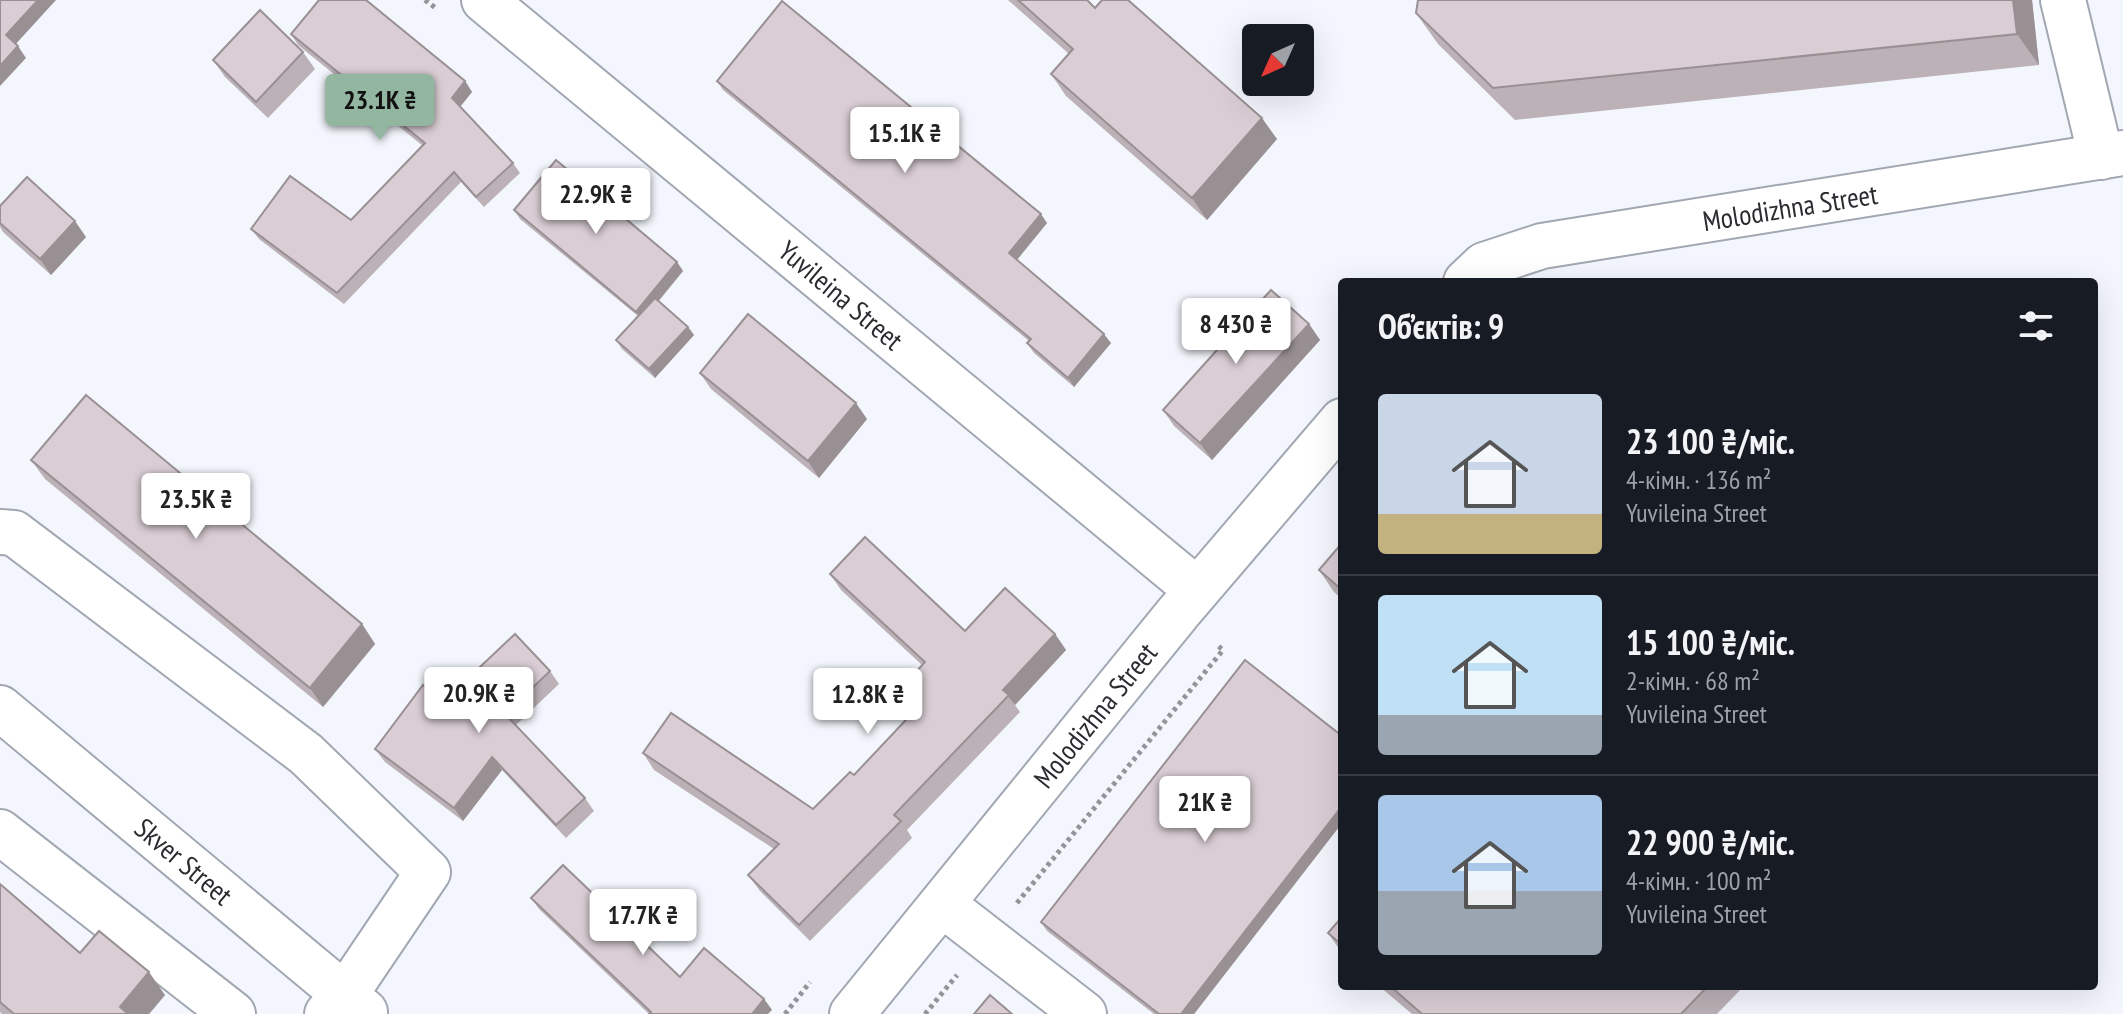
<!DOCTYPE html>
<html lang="uk">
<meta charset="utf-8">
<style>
body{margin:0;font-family:"PT Sans Narrow",sans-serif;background:#20242c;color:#f1f3f6;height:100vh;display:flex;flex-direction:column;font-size:30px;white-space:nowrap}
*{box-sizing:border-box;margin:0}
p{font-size:26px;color:#9ea1a6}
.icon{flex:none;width:44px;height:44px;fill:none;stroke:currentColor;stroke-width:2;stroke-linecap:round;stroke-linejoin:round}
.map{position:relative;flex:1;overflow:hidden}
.side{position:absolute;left:1338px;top:278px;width:760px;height:712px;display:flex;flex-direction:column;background:#171b24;border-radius:8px;box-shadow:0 8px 32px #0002}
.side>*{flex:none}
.needle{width:52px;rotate:225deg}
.fabs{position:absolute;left:1242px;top:24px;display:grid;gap:16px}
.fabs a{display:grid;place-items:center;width:72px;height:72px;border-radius:8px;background:#171b24;box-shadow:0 8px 32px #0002;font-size:40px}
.price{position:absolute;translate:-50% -68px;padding:0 18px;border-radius:8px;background:#fff;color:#222;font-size:26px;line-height:52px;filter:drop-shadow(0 2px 4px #0008)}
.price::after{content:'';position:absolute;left:50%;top:48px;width:24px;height:18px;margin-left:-12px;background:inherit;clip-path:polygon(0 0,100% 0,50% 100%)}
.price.selected{background:#93b6a1;color:#111}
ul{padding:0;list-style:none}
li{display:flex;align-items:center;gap:24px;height:200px;padding:0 40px}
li+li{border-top:2px solid #363941}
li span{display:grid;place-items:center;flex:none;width:224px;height:160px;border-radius:8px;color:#555}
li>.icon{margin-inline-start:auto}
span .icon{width:96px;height:96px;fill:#fffc;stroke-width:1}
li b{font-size:34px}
h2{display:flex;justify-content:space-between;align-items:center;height:96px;padding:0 40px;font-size:34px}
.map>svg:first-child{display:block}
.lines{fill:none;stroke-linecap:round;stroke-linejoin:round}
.minor-casing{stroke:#a1a8b2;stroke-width:48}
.path{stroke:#92959a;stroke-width:5;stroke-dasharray:4 4;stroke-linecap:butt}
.minor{stroke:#fff;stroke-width:44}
.wall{fill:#bbb1b6}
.shaded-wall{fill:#999094}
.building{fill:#daced4;stroke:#999094;stroke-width:2}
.labels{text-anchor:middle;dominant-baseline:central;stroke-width:6;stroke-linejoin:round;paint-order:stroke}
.street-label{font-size:28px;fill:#292b2f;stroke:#fff}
</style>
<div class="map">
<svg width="2123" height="1014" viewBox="0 0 2123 1014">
<rect width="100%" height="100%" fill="#f3f7fd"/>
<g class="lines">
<defs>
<g id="minor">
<path d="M484,0L1197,590"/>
<path d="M2063,0L2101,157"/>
<path d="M1466,282L1484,265L1542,246L2123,153"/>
<path d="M0,532L14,533L306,754L428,872L345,995L327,1014"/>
<path d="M0,708L365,1012"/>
<path d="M0,832L233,1014"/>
<path d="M942,904L1084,1014"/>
<path d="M852,1014L1178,613L1342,421"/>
</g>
</defs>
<use href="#minor" class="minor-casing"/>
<g class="path">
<path d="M425,0L437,9"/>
<path d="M1017,903L1223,650L1217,645"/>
<path d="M785,1014L810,982"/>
<path d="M925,1014L957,975"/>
</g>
<use href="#minor" class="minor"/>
</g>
<g class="wall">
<path d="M1008,0H1087L1095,8L1277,139L1207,220L1066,96L1051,74L1069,54Z"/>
<path d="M2032,0L2039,65L1515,120L1438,44L1416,13Z"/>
<path d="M291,34L465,81L472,92L460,107L513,163L520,173L484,207L461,182L344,304L259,239L251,229L351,220L423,146L298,45Z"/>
<path d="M303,52L315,69L268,118L225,77L213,60Z"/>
<path d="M717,81L1047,223L1017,260L1111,343L1074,387L1034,353L1027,343L1029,341L723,90Z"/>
<path d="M0,206L86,237L51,275L3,232L0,227Z"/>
<path d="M514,210L677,262L683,271L659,301L688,327L694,335L655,378L622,349L616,340L638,316L520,219Z"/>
<path d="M1309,324L1320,340L1212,460L1174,426L1163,410Z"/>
<path d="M700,373L867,419L819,478L711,389Z"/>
<path d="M31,460L362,624L375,644L323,707L45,479Z"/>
<path d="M1342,543V599L1334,592L1319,570Z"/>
<path d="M830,574L965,631L1055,634L1066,650L1015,705L1020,712L907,830L912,838L810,941L760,891L748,875L774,849L654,770L643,753L813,809L854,775L917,708L912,704L901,688L922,665L841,590Z"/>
<path d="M550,671L559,684L516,725L585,798L594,811L566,838L502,770L463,821L385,762L375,749L444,701Z"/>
<path d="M1342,736V823L1194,1014H1154L1047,931L1041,922Z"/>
<path d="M0,884L80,953L165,995L149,1014H2L0,1012Z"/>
<path d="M531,898L680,977L764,999L772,1010L649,1014L539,909Z"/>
<path d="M1342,917V953L1328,933Z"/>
<path d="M1379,986H1744L1717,1014H1412Z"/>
</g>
<g class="shaded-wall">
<path d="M38,0H56L14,46L6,35Z"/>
<path d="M2013,0H2032L2039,65L2017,34Z"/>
<path d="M18,46L26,58L0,86V66Z"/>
<path d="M465,81L472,92L459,108L452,98Z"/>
<path d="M1262,118L1277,139L1207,220L1192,198Z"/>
<path d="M1041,214L1047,223L1015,262L1009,253Z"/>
<path d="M75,221L86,237L51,275L40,259Z"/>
<path d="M677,262L683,271L642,320L636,312Z"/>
<path d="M1309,324L1320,340L1212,460L1200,443Z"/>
<path d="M688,327L694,335L655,378L649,369Z"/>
<path d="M1104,334L1111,343L1074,387L1068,378Z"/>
<path d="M856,403L867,419L819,478L808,461Z"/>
<path d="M362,624L375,644L323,707L310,688Z"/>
<path d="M1055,634L1066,650L1015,705L1003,690Z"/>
<path d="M492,757L502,770L463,821L454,808Z"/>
<path d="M1342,806V823L1194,1014H1181Z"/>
<path d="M149,972L165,995L149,1014H124L120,1007Z"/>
<path d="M764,999L772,1010L768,1014H752Z"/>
</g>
<g class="building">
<path d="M0,0H38L6,35L18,46L0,66Z"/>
<path d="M319,0H366L465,81L452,98L513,163L476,197L454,172L337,293L251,229L290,176L351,220L425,143L291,34Z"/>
<path d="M1018,0H1087L1095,8L1102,0H1128L1262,118L1192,198L1051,74L1073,49Z"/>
<path d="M1418,0H2013L2017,34L1493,88L1416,13Z"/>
<path d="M782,1L1041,214L1009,253L1104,334L1068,378L1027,343L1031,339L717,81Z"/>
<path d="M260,10L303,52L256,102L213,60Z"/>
<path d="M556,160L677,262L636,312L514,210Z"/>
<path d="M27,177L75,221L40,259L0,223V206Z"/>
<path d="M1271,290L1309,324L1200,443L1163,410Z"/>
<path d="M655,298L688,327L649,369L616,340Z"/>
<path d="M748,314L856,403L808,461L700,373Z"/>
<path d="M86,395L362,624L310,688L31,460Z"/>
<path d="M865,537L965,631L1005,588L1055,634L1003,690L1009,695L894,815L901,821L799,925L748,875L779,844L643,753L671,713L813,809L850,772L854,775L920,705L901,688L925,662L830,574Z"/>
<path d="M1342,543V590L1319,570Z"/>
<path d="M515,634L550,671L505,714L585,798L556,825L492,757L454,808L375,749L423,685L444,701Z"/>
<path d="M1245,660L1342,736V806L1181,1014H1159L1041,922Z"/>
<path d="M563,865L680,977L704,948L764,999L752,1014H649L651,1012L531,898Z"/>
<path d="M0,884L80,953L99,931L149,972L120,1007L128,1014H14L0,1002Z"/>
<path d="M1342,917V945L1328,933Z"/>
<path d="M1390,986H1708L1681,1014H1422Z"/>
<path d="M990,995L1012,1014H974Z"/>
</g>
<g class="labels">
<g class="street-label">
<text transform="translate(1790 207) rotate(-9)">Molodizhna Street</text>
<text transform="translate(841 295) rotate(40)">Yuvileina Street</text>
<text transform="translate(1095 715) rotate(-51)">Molodizhna Street</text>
<text transform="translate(184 861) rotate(40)">Skver Street</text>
</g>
</g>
</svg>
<div class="fabs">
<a><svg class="needle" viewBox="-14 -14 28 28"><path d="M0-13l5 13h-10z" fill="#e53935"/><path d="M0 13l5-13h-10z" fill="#9ea1a6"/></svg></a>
</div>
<b class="price selected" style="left:380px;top:142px">23.1K ₴</b>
<b class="price" style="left:905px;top:175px">15.1K ₴</b>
<b class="price" style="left:596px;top:236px">22.9K ₴</b>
<b class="price" style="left:1236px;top:366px">8 430 ₴</b>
<b class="price" style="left:196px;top:541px">23.5K ₴</b>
<b class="price" style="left:479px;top:735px">20.9K ₴</b>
<b class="price" style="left:868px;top:736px">12.8K ₴</b>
<b class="price" style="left:1205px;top:844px">21K ₴</b>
<b class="price" style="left:643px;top:957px">17.7K ₴</b>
<section class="side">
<h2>Об’єктів: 9<svg class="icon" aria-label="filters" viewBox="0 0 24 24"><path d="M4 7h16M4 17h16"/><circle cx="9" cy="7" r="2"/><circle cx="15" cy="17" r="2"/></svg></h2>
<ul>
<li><span style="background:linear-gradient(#c9d6e8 75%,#c2b280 0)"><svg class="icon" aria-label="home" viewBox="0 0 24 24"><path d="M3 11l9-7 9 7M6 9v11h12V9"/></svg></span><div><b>23 100 ₴/міс.</b><p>4-кімн. · 136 m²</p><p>Yuvileina Street</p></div></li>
<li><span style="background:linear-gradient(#bfe0f5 75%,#9aa5b1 0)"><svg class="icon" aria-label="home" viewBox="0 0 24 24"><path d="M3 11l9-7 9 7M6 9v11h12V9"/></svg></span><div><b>15 100 ₴/міс.</b><p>2-кімн. · 68 m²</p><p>Yuvileina Street</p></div></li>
<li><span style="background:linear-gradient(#a9c7e8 60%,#9aa5b1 0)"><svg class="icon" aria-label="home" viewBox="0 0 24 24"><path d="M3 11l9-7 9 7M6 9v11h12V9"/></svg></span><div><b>22 900 ₴/міс.</b><p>4-кімн. · 100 m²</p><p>Yuvileina Street</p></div></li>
</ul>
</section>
</div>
